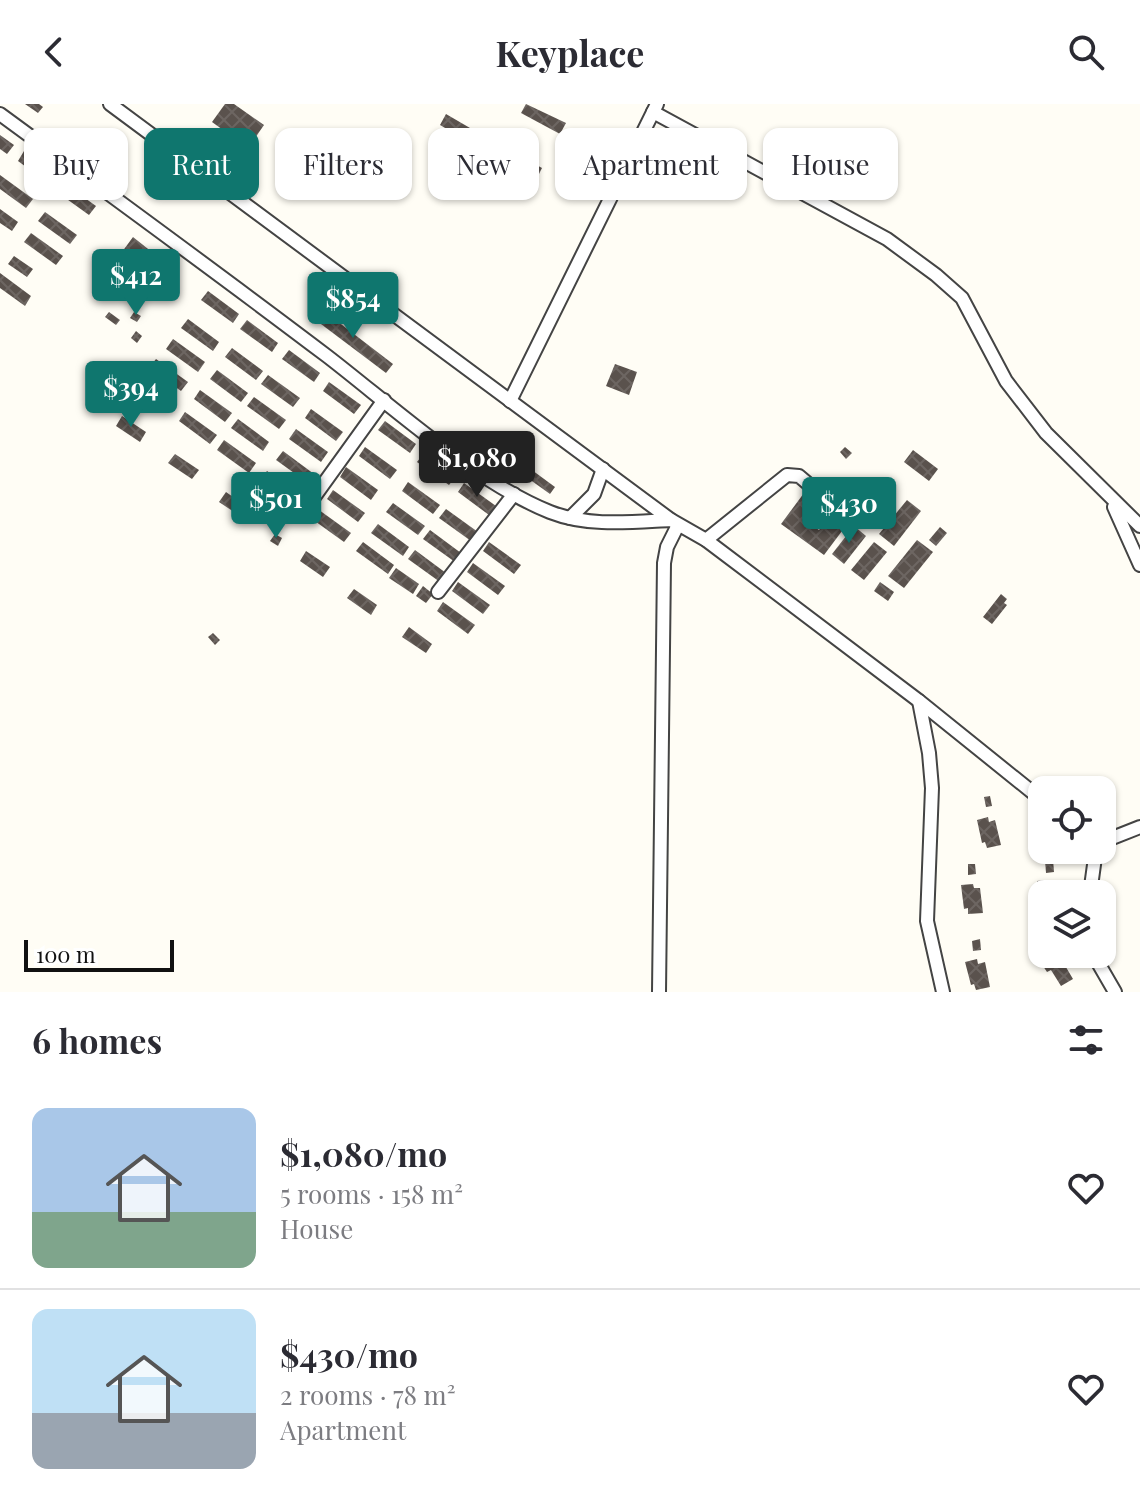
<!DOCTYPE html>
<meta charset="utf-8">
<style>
body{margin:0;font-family:"Playfair Display",serif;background:#f7f7f7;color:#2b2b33;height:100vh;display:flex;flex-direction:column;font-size:30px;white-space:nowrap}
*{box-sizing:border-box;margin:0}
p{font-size:26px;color:#7c7c81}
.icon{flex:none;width:44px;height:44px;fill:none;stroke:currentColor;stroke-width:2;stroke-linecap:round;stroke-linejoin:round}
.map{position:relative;height:888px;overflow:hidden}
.side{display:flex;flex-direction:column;background:#fff;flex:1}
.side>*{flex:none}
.guide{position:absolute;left:24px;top:24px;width:1092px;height:72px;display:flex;gap:16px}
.buttons{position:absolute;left:1028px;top:672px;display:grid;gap:16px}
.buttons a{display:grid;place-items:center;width:88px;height:88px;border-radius:16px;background:#fff;box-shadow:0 2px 6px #0004;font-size:40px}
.scale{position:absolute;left:24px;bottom:20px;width:150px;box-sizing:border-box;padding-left:8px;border:4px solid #111;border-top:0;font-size:22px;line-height:28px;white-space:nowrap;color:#111;-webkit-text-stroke:6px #fff;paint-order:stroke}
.price{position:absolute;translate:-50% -68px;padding:0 18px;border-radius:8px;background:#0f766e;color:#fff;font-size:26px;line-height:52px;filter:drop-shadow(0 2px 4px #0008)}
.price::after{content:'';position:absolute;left:50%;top:48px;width:24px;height:18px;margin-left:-12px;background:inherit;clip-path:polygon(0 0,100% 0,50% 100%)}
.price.selected{background:#222;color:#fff}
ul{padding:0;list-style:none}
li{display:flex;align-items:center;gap:24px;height:200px;padding:0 32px}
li+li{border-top:2px solid #e1e1e2}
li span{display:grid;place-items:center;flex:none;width:224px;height:160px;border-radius:16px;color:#555}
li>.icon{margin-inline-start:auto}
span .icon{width:96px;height:96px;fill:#fffc;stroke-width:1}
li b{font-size:34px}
h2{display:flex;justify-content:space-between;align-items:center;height:96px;padding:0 32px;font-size:34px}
.chip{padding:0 28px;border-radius:16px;background:#fff;box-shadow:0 2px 6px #0004;font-size:28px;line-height:72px}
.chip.selected{background:#0f766e;color:#fff}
header{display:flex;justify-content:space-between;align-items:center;height:104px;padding:0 32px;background:#fff;font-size:36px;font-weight:700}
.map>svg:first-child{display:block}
.building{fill:url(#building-cross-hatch)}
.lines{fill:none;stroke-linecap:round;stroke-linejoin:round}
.street-casing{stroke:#444;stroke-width:16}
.street{stroke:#fff;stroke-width:12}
</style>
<header><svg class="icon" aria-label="back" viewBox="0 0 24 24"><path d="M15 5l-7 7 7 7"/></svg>Keyplace<svg class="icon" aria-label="search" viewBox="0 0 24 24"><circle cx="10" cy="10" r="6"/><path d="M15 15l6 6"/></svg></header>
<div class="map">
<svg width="1140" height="888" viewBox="0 0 1140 888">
<defs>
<pattern id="building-cross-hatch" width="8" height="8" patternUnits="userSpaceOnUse" patternTransform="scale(2)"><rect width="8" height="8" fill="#5a524d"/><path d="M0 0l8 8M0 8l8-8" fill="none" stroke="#6d6662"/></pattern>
</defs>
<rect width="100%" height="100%" fill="#fffdf5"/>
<g class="building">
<path d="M25,0H39L43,3L38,9Z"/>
<path d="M225,0H234L264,21L248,44L212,18Z"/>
<path d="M526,0L566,19L560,30L521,9Z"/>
<path d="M446,10L482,31L476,42L440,21Z"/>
<path d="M0,31L14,41L7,50L0,45Z"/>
<path d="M502,42L542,64L536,76L496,53Z"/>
<path d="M24,47L56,70L49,80L18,57Z"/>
<path d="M0,71L33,95L26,104L0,85Z"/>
<path d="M64,79L96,102L89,111L57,88Z"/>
<path d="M0,105L18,118L12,127L0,119Z"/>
<path d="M45,108L77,131L70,140L38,117Z"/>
<path d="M31,129L63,152L56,161L24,138Z"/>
<path d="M133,133L172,164L161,179L149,170L134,189L118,176L133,157L122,148Z"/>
<path d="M14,152L33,165L27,173L8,160Z"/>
<path d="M0,169L31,192L25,202L0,184Z"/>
<path d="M208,187L239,210L233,219L201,196Z"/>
<path d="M320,204L393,260L386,269L313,214Z"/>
<path d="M109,208L120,216L116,221L105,213Z"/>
<path d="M134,208L141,212L137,218L130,214Z"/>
<path d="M188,215L219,238L213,247L181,224Z"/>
<path d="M247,216L278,239L272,248L240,225Z"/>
<path d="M136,227L142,232L137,239L131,234Z"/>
<path d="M173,235L205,258L198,268L166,245Z"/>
<path d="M232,244L263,267L256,276L225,253Z"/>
<path d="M289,246L320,269L314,278L282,255Z"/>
<path d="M156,255L188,278L181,287L149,264Z"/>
<path d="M615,260L637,268L629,291L606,282Z"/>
<path d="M217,266L248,289L241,298L210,275Z"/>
<path d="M268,271L300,294L293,303L261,280Z"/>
<path d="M141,276L173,299L166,309L135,285Z"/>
<path d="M329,278L361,301L354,310L323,287Z"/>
<path d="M200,286L232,309L225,318L194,295Z"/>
<path d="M254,293L286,316L279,325L247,302Z"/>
<path d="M311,305L343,328L336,337L305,314Z"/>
<path d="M185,308L217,331L210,340L179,317Z"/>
<path d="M122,312L146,328L140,338L116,322Z"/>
<path d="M238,315L269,338L263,347L231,324Z"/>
<path d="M385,317L416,340L410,349L378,326Z"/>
<path d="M296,325L328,348L321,358L289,335Z"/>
<path d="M224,336L256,359L249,369L217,346Z"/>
<path d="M365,343L397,366L390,375L359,352Z"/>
<path d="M845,343L852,349L846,355L840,348Z"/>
<path d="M913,346L938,365L929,377L904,358Z"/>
<path d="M283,347L314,370L308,379L276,356Z"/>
<path d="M424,349L456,372L449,381L417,358Z"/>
<path d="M175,350L199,366L192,375L168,359Z"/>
<path d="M521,358L555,383L550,390L515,365Z"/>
<path d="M346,363L378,386L371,396L340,373Z"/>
<path d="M267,367L298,390L292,399L260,376Z"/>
<path d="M408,378L440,401L433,410L402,387Z"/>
<path d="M464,379L496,402L489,411L458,388Z"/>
<path d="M333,386L365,409L358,418L327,395Z"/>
<path d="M226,388L249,404L243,414L219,398Z"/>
<path d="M882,388L894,396L873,424L861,415Z"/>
<path d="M804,389L817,399L805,416L819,426L832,408L848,419L824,451L781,420Z"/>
<path d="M907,396L921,407L894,442L879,430Z"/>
<path d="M393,399L425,422L418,431L386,408Z"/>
<path d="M446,405L478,428L471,437L439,414Z"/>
<path d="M319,406L351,429L344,438L312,415Z"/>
<path d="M378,420L409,443L403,452L371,429Z"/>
<path d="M854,422L866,432L844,460L832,450Z"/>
<path d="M940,423L947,429L936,442L929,436Z"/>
<path d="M430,426L461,449L455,458L423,435Z"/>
<path d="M275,430L282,434L278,442L270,437Z"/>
<path d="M917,436L933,448L904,484L888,472Z"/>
<path d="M363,438L394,461L388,470L356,447Z"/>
<path d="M489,438L521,461L514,470L483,447Z"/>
<path d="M874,438L887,448L864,476L851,466Z"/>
<path d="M415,446L446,469L440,478L408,455Z"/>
<path d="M306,447L330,463L323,473L300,457Z"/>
<path d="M473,459L505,482L498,491L467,468Z"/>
<path d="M396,464L419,480L413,490L389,474Z"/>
<path d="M458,478L490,501L483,510L452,487Z"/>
<path d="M880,478L894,488L888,497L874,487Z"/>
<path d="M423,482L433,490L426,499L416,492Z"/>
<path d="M354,485L377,501L371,511L347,494Z"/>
<path d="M1001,490L1007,495L1004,499L1007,501L992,520L983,513Z"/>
<path d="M443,498L475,521L468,530L437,507Z"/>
<path d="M409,523L432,540L426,549L402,533Z"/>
<path d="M213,529L220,536L215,541L208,533Z"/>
<path d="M990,692L992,702L986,703L984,693Z"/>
<path d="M988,713L989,718L995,716L1001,741L987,744L985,738L982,739L977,716Z"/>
<path d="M1053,755L1054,768L1046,769L1045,756Z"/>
<path d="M968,760H975L976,770L968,771Z"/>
<path d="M1046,776V780H1057V790H1044V786L1038,787L1037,777Z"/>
<path d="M973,780L974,784H980L983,809L968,810V804L964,805L961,781Z"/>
<path d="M980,835L981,846L973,847L972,837Z"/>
<path d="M1060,853L1073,875L1061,882L1051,866L1047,868L1041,859L1047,855L1050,859Z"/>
<path d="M977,855L978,860L985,858L990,883L976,886L974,880L971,881L965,858Z"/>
</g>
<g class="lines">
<defs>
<g id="street">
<path d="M110,0L671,416L706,436L919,597L1042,696"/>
<path d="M653,8L887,135L936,171L962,194L1006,277L1046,329L1140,422"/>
<path d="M0,10C109,90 219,170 327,252C392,302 475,378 550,408C588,423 631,418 671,416"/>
<path d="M510,297L657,0"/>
<path d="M1114,403L1140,461"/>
<path d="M304,407L384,296"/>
<path d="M570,414L594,390L603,365"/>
<path d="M706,436L787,371L799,372L826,395"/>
<path d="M438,488L514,390"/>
<path d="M919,597L929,649L932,684L927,817L943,888"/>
<path d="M1102,738L1140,723"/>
<path d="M1090,790L1096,746"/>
<path d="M1093,850L1115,888"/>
<path d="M659,888L664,459L667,443L678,421"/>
</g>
</defs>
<use href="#street" class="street-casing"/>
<use href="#street" class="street"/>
</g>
</svg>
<div class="buttons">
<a><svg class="icon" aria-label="locate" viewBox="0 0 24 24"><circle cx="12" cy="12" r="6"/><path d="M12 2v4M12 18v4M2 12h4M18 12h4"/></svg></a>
<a><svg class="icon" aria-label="layers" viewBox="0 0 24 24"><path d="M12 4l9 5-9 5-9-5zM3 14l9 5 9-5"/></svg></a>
</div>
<div class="scale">100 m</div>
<b class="price" style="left:136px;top:213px">$412</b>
<b class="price" style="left:353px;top:236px">$854</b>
<b class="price" style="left:131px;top:325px">$394</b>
<b class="price selected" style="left:477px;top:395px">$1,080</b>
<b class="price" style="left:276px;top:436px">$501</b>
<b class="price" style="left:849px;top:441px">$430</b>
<div class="guide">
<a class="chip">Buy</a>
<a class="chip selected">Rent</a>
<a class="chip">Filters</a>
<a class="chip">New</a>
<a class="chip">Apartment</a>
<a class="chip">House</a>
</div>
</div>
<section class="side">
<h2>6 homes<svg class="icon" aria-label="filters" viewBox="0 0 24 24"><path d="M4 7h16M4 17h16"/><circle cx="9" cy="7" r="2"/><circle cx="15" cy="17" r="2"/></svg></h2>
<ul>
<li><span style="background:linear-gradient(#a9c7e8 65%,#7fa58c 0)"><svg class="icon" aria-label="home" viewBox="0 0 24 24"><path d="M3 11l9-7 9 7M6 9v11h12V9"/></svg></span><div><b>$1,080/mo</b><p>5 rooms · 158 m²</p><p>House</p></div><svg class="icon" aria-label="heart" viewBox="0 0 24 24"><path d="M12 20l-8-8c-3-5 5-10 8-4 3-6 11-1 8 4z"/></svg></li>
<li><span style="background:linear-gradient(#bfe0f5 65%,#9aa5b1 0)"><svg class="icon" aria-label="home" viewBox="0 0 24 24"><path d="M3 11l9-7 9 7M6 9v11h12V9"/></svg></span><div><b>$430/mo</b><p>2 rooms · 78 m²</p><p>Apartment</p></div><svg class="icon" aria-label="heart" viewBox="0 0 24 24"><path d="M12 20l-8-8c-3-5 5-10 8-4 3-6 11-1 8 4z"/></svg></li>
</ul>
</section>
